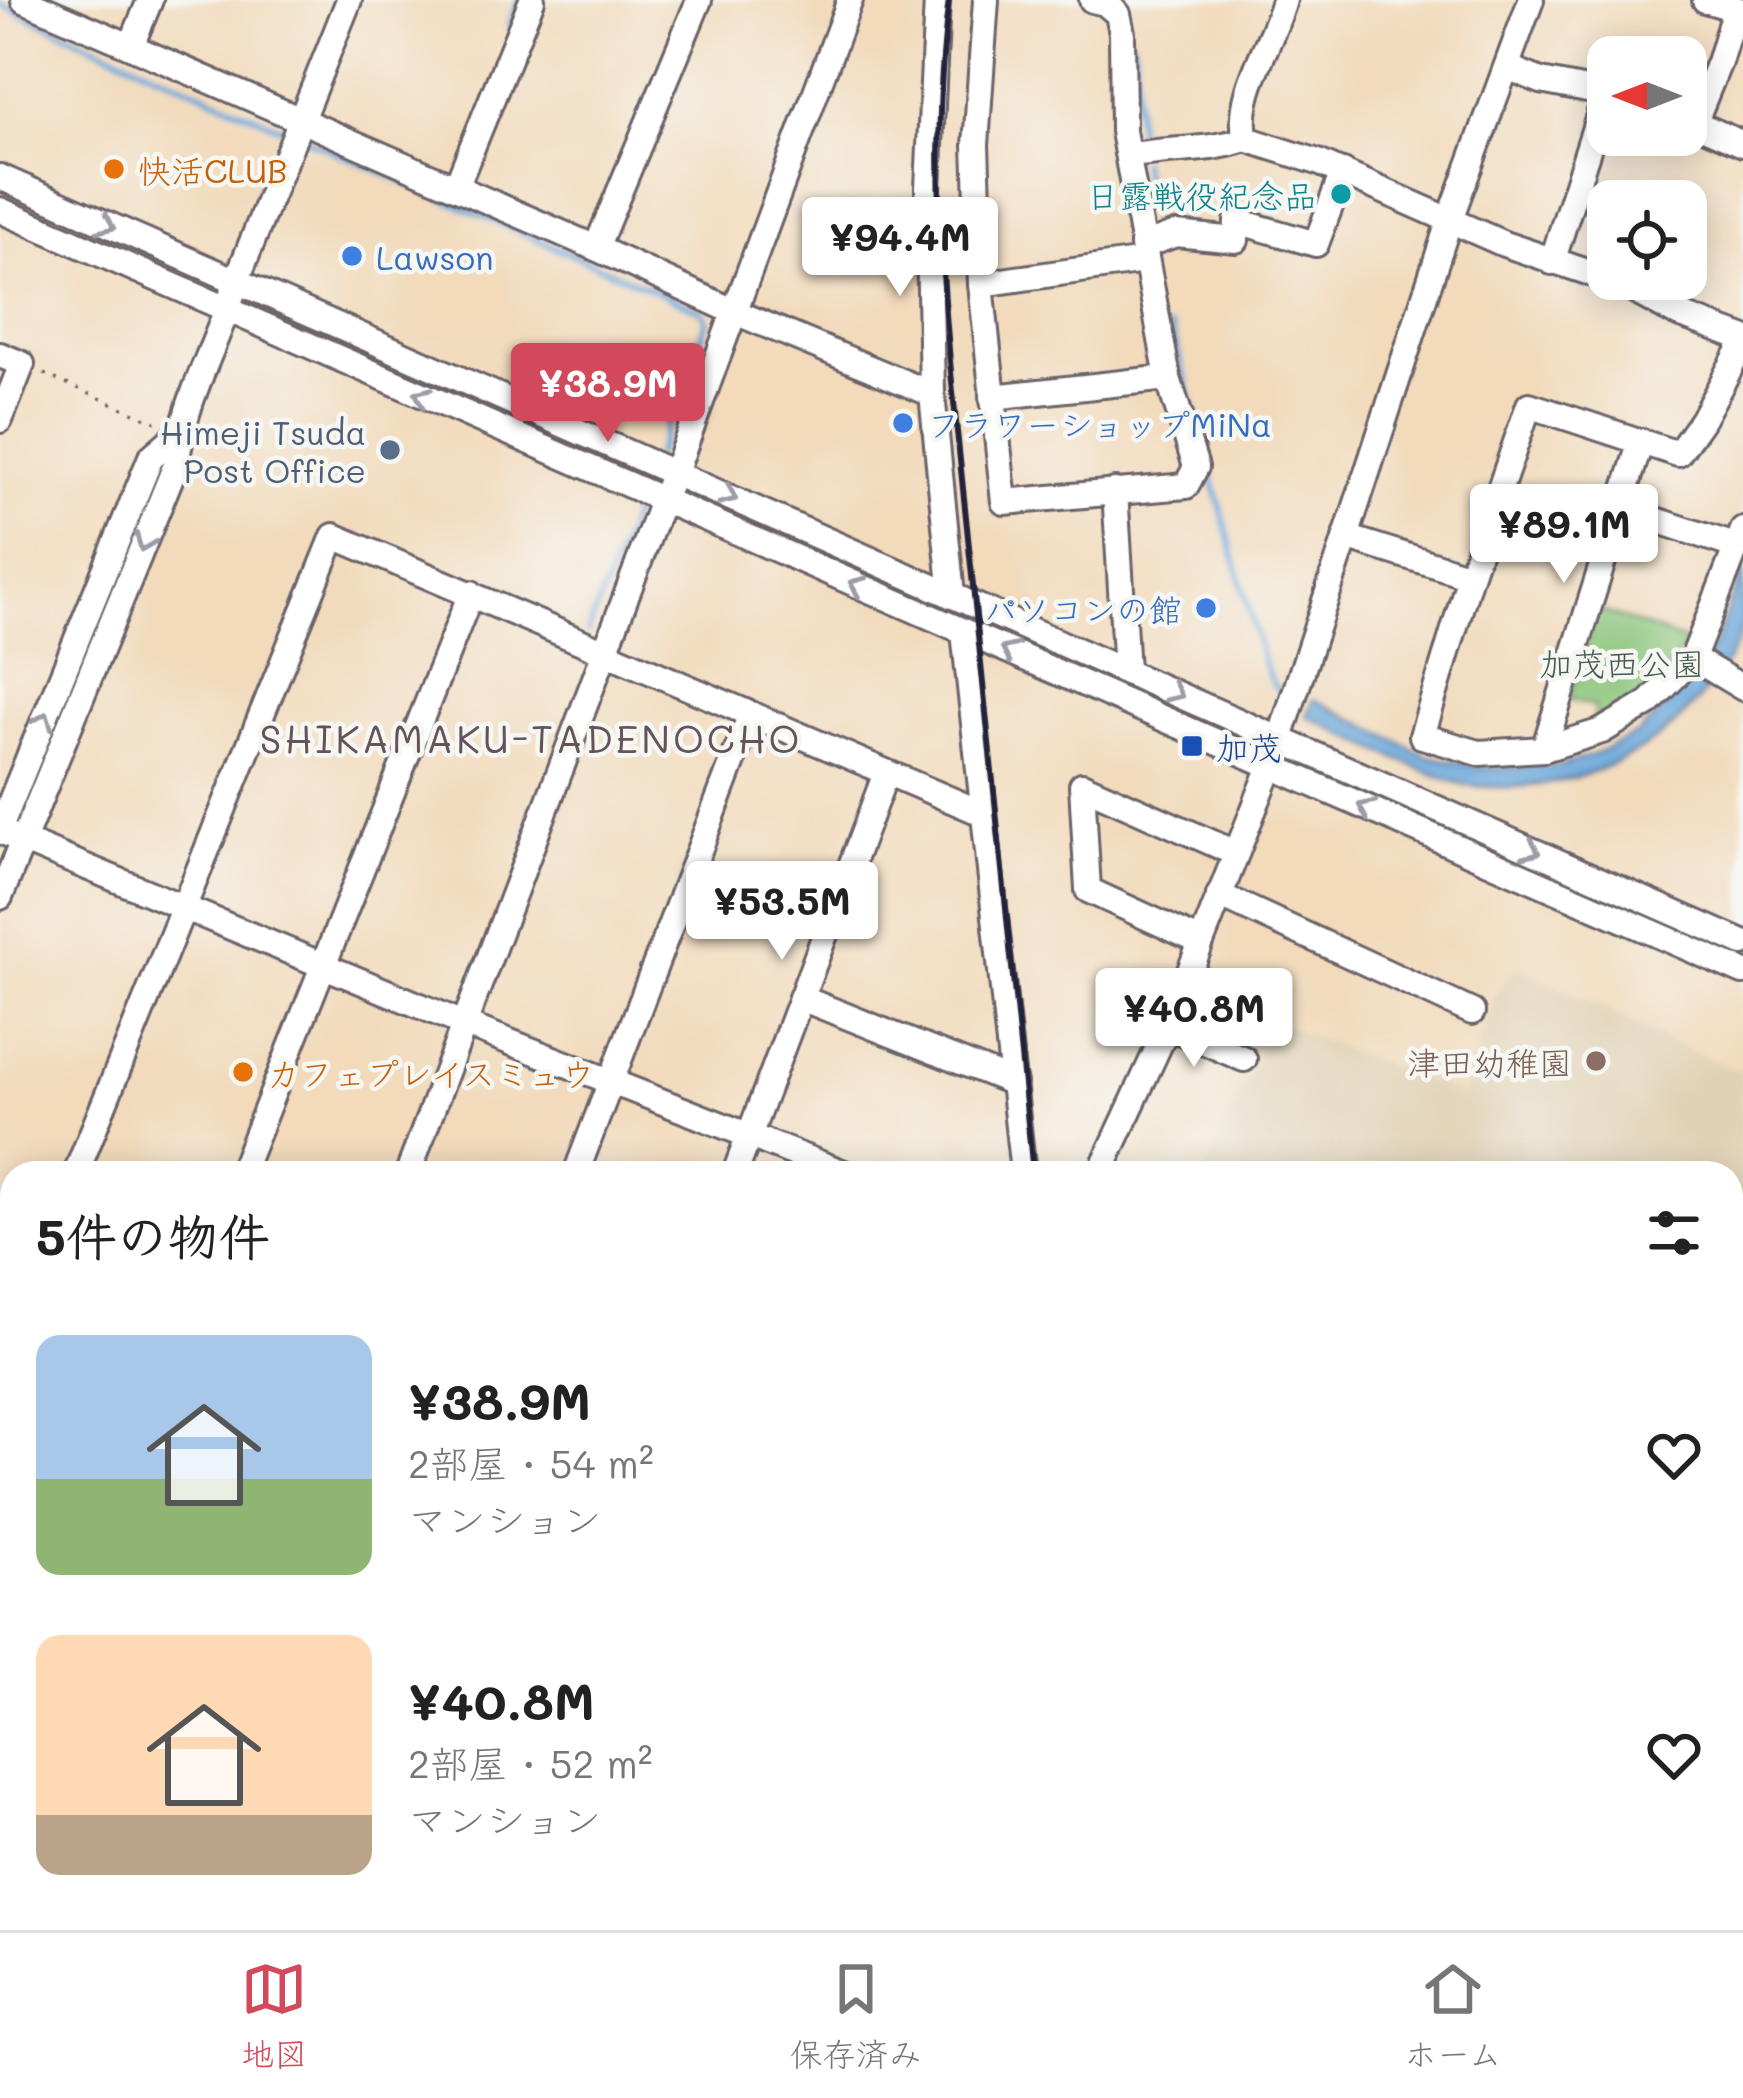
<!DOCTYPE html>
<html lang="ja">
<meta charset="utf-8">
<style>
body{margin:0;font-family:Mali,"Klee One",sans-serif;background:#f2f2f2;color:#222;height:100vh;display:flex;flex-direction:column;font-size:45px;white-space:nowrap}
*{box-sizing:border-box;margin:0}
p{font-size:39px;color:#767676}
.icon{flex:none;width:66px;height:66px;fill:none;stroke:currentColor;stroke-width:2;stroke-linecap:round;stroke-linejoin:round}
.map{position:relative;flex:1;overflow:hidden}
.panel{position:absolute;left:0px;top:1161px;width:1743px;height:771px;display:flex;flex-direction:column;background:#fff;border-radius:36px 36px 0 0;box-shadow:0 6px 30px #0003}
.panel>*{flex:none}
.needle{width:78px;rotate:270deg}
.controls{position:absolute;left:1587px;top:36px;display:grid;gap:24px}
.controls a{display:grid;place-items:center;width:120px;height:120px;border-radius:24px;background:#fff;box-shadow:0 6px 30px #0003;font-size:60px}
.price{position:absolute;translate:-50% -102px;padding:0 27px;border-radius:12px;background:#fff;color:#222;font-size:39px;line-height:78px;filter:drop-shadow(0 3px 6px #0008)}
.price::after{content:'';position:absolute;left:50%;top:72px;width:36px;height:27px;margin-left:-18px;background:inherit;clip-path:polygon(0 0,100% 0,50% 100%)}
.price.active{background:#d1495b;color:#fff}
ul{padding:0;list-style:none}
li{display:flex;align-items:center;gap:36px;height:300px;padding:0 36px}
li span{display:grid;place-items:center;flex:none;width:336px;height:240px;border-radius:24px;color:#555}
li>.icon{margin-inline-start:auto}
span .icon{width:144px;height:144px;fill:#fffc;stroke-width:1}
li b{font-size:51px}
h2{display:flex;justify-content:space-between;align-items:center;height:144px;padding:0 36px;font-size:51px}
.tab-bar{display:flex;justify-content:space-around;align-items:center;height:168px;border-top:3px solid #e0e0e0;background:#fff;font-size:33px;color:#767676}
.tab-bar a{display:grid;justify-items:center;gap:6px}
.tab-bar .active{color:#d1495b}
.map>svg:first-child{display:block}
.built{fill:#e1d2b5}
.green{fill:#8ac479;stroke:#56735a;stroke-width:3}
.water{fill:#67a5d9;stroke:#44648a;stroke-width:3}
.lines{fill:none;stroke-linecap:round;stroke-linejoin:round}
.stream{stroke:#67a5d9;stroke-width:6}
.minor-casing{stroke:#6b6268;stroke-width:30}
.path{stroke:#6b6268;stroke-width:3;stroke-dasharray:3 9;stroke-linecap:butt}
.minor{stroke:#fff;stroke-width:24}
.rail{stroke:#22223b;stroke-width:6}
.oneway{stroke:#9c9ca7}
.food-dot{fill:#e8710a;stroke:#f6f6f2;stroke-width:4.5}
.culture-dot{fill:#0f9aa8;stroke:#f6f6f2;stroke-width:4.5}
.shop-dot{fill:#3f7fe0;stroke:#f6f6f2;stroke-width:4.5}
.service-dot{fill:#5c6f8a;stroke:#f6f6f2;stroke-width:4.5}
.transit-dot{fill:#1a4fb4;stroke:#f6f6f2;stroke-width:4.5}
.education-dot{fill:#8d6e63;stroke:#f6f6f2;stroke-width:4.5}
.labels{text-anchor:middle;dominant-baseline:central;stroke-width:9;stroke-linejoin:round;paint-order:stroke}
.food-label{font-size:33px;fill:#c56008;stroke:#f6f6f2;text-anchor:start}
.culture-label{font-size:33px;fill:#0d838f;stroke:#f6f6f2;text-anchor:end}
.shop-label{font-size:33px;fill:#366cbe;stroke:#f6f6f2;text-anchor:start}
.service-label{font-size:33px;fill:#4e5e75;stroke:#f6f6f2;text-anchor:end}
.park-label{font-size:33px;fill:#465b51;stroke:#f6f6f2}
.transit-label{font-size:33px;fill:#164399;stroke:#f6f6f2;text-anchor:start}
.education-label{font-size:33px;fill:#785e54;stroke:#f6f6f2;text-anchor:end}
.quarter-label{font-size:39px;letter-spacing:3px;fill:#645459;stroke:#f6f6f2}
</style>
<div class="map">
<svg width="1743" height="1930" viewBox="0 0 1743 1930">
<rect width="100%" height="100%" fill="#f6f6f2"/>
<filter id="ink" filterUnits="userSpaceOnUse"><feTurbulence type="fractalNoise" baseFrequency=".00833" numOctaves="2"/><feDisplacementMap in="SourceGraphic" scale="24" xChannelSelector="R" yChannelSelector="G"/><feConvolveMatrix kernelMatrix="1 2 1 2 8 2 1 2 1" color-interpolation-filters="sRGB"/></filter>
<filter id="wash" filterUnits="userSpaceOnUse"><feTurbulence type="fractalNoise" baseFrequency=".004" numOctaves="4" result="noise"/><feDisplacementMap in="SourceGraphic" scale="48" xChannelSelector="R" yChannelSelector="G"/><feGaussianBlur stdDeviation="2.7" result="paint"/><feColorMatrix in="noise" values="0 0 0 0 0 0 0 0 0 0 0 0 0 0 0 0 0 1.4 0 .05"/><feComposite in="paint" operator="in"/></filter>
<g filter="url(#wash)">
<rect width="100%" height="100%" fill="#f2dabb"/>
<path class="built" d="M1518,967L1689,1051L1743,1071V1248L1731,1280V1173H1205L1271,1022H1276L1463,1095L1499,987Z"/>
<g class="green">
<path d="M1597,609L1687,642C1660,687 1639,698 1597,727L1593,706L1568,699Z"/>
<path d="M1731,1906L1743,1913V1930H1650L1656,1920H1731Z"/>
</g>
<path class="water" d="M1743,568C1743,585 1743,605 1743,623C1739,645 1723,669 1709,687C1650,764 1561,796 1466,785C1452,783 1437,775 1423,770C1383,754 1345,735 1307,716L1314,699L1428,756L1485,768L1559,766L1592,755L1639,733L1693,679L1715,643Z"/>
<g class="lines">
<g class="stream">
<path d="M910,0L925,6L930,2"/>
<path d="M0,4L289,131"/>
<path d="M509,26L519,0"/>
<path d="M1133,42C1139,78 1133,113 1139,149"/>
<path d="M301,137L702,311L707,321L656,455"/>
<path d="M1141,162L1146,190"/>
<path d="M1171,327L1263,661L1270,679L1283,697"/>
<path d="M588,632L640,496"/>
</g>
</g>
</g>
<g filter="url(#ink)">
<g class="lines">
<defs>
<g id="minor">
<path d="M24,0L596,248L735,312L932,394"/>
<path d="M937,0L928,188L932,394L952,596"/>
<path d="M986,0L976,145L981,284L1004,502L1186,486L1196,467L1168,378L1123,131L1122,33L1118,14L1105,3L1092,0"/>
<path d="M1284,0C1273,42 1234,96 1246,139L1318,162L1504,244L1620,283L1673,312L1743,338"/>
<path d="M1705,0L1743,11"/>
<path d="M131,46L150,0"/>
<path d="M1507,67L1541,81L1608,94"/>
<path d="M1686,119L1743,144"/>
<path d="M1695,121L1719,62L1735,9"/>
<path d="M1128,156C1167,148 1209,152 1246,139"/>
<path d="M0,177L1743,943"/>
<path d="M456,187L532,0"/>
<path d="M0,210L1743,972"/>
<path d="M1143,246L1176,234L1236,240L1237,221L1316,244L1343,172"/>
<path d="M596,248L699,0"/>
<path d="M1552,262L1606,93"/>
<path d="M981,284L1145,261"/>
<path d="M1743,344L1702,420L1678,454L1529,405L1470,576L1422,736L1479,753L1544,749L1602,731L1649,703L1693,658L1743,530"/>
<path d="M0,355L22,364L0,420"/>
<path d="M992,397L1168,378"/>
<path d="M1115,491L1126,671"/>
<path d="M1619,508L1735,546"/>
<path d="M1346,537L1470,576"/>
<path d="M964,632L1023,1173"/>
<path d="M1693,658L1743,688"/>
<path d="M1544,749L1641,441"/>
<path d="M0,828L151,457L180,432"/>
<path d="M0,831L464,1024L844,1173"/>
<path d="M1219,895L1472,1012"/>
<path d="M0,897L177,462C183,399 219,342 236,282L349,0"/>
<path d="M1201,942L1088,890L1082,785L1235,853"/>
<path d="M801,998L1014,1083"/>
<path d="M1168,1026L1244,1059"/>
<path d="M76,1173L334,536L984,814"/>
<path d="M241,1173L471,593"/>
<path d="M408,1173L662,501L675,472L850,0"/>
<path d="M576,1173L751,714"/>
<path d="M735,1173L886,773"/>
<path d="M1100,1173L1168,1026L1271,766L1450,219L1531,0"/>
<path d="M1731,1313L1743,1285"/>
<path d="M0,1363L12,1333"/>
<path d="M1731,1391L1743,1398"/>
<path d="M1731,1573L1743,1581"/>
<path d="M0,1775L12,1745"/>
<path d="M1731,1777L1743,1757"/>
<path d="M0,1854L12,1859"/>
<path d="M161,1920L187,1930"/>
<path d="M1100,1920L1101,1930"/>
<path d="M1435,1920L1464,1930"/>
<path d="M121,1930L124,1920"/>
<path d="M291,1930L294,1920"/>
<path d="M454,1930L457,1920"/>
<path d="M606,1930L610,1920"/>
<path d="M770,1930L774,1920"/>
<path d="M945,1930L949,1920"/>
<path d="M1321,1930L1325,1920"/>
<path d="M1484,1930L1488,1920"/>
<path d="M1639,1930L1644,1920"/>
</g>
</defs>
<use href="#minor" class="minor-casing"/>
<path class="path" d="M44,374L156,422"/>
<use href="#minor" class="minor"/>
<g class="rail">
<path d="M949,0C925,178 950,359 968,537C990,749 1011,961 1033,1173"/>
<path d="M1114,1920L1115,1930"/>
</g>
</g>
<defs><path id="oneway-chevron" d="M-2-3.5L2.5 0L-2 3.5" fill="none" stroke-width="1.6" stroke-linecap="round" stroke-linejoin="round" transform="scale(3)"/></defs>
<g class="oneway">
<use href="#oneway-chevron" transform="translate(107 225) rotate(24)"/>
<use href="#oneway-chevron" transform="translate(422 396) rotate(-156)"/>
<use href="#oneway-chevron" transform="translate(729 496) rotate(24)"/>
<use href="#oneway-chevron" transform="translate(144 543) rotate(112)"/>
<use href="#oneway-chevron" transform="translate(857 585) rotate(-157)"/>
<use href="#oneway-chevron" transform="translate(1009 651) rotate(-156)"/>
<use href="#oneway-chevron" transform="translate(1175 693) rotate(24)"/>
<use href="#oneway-chevron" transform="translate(44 720) rotate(-68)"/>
<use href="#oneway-chevron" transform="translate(1366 808) rotate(-156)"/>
<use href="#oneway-chevron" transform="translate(1532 850) rotate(24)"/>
</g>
</g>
<g class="food-dot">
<circle cx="114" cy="169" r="12"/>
<circle cx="243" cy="1072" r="12"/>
</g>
<circle class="culture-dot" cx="1341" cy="194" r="12"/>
<g class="shop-dot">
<circle cx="352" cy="256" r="12"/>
<circle cx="903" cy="423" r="12"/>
<circle cx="1206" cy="608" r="12"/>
</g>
<circle class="service-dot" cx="390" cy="450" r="12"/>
<rect class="transit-dot" x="1180" y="734" width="24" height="24" rx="6"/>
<circle class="education-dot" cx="1596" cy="1061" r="12"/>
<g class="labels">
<g class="food-label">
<text x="138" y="169">快活CLUB</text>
<text x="267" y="1072">カフェプレイスミュウ</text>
</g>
<g class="culture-label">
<text x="1317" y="194">日露戦役紀念品</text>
</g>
<g class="shop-label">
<text x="376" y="256">Lawson</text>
<text x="927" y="423">フラワーショップMiNa</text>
<text x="1182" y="608" text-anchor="end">パソコンの館</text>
</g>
<g class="service-label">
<text x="366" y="431">Himeji Tsuda<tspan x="366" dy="38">Post Office</tspan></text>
</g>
<g class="park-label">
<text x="1622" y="662">加茂西公園</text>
</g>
<g class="transit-label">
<text x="1216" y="746">加茂</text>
</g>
<g class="education-label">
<text x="1572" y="1061">津田幼稚園</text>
</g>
<g class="quarter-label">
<text x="531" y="737">SHIKAMAKU-TADENOCHO</text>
</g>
</g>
</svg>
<div class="controls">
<a><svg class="needle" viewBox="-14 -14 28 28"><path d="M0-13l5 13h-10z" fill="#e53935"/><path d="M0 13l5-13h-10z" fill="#767676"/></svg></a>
<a><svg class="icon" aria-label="locate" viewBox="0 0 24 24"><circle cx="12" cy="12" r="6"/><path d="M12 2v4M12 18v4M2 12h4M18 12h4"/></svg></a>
</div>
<b class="price" style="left:900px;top:299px">¥94.4M</b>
<b class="price active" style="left:608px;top:445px">¥38.9M</b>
<b class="price" style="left:1564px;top:586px">¥89.1M</b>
<b class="price" style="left:782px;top:963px">¥53.5M</b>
<b class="price" style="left:1194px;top:1070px">¥40.8M</b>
<section class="panel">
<h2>5件の物件<svg class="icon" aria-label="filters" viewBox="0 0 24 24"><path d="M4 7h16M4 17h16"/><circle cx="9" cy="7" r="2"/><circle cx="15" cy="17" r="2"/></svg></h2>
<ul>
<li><span style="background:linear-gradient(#a9c7e8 60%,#8fb573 0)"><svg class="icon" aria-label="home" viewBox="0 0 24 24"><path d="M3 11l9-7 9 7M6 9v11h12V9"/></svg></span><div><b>¥38.9M</b><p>2部屋 · 54 m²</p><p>マンション</p></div><svg class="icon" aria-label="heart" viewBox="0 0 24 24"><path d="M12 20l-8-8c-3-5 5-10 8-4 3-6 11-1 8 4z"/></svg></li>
<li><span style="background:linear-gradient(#ffd9b3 75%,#b9a48a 0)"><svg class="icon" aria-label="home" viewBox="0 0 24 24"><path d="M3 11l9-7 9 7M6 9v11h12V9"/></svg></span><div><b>¥40.8M</b><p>2部屋 · 52 m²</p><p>マンション</p></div><svg class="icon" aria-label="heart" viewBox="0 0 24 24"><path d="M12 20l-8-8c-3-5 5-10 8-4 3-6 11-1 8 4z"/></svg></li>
</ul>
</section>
</div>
<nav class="tab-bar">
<a class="active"><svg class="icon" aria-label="map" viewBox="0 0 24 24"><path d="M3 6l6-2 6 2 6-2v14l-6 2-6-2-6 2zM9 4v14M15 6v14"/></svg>地図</a>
<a><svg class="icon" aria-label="saved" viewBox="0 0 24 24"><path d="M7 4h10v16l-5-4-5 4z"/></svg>保存済み</a>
<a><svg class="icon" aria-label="home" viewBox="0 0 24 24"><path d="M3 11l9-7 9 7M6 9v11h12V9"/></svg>ホーム</a>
</nav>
